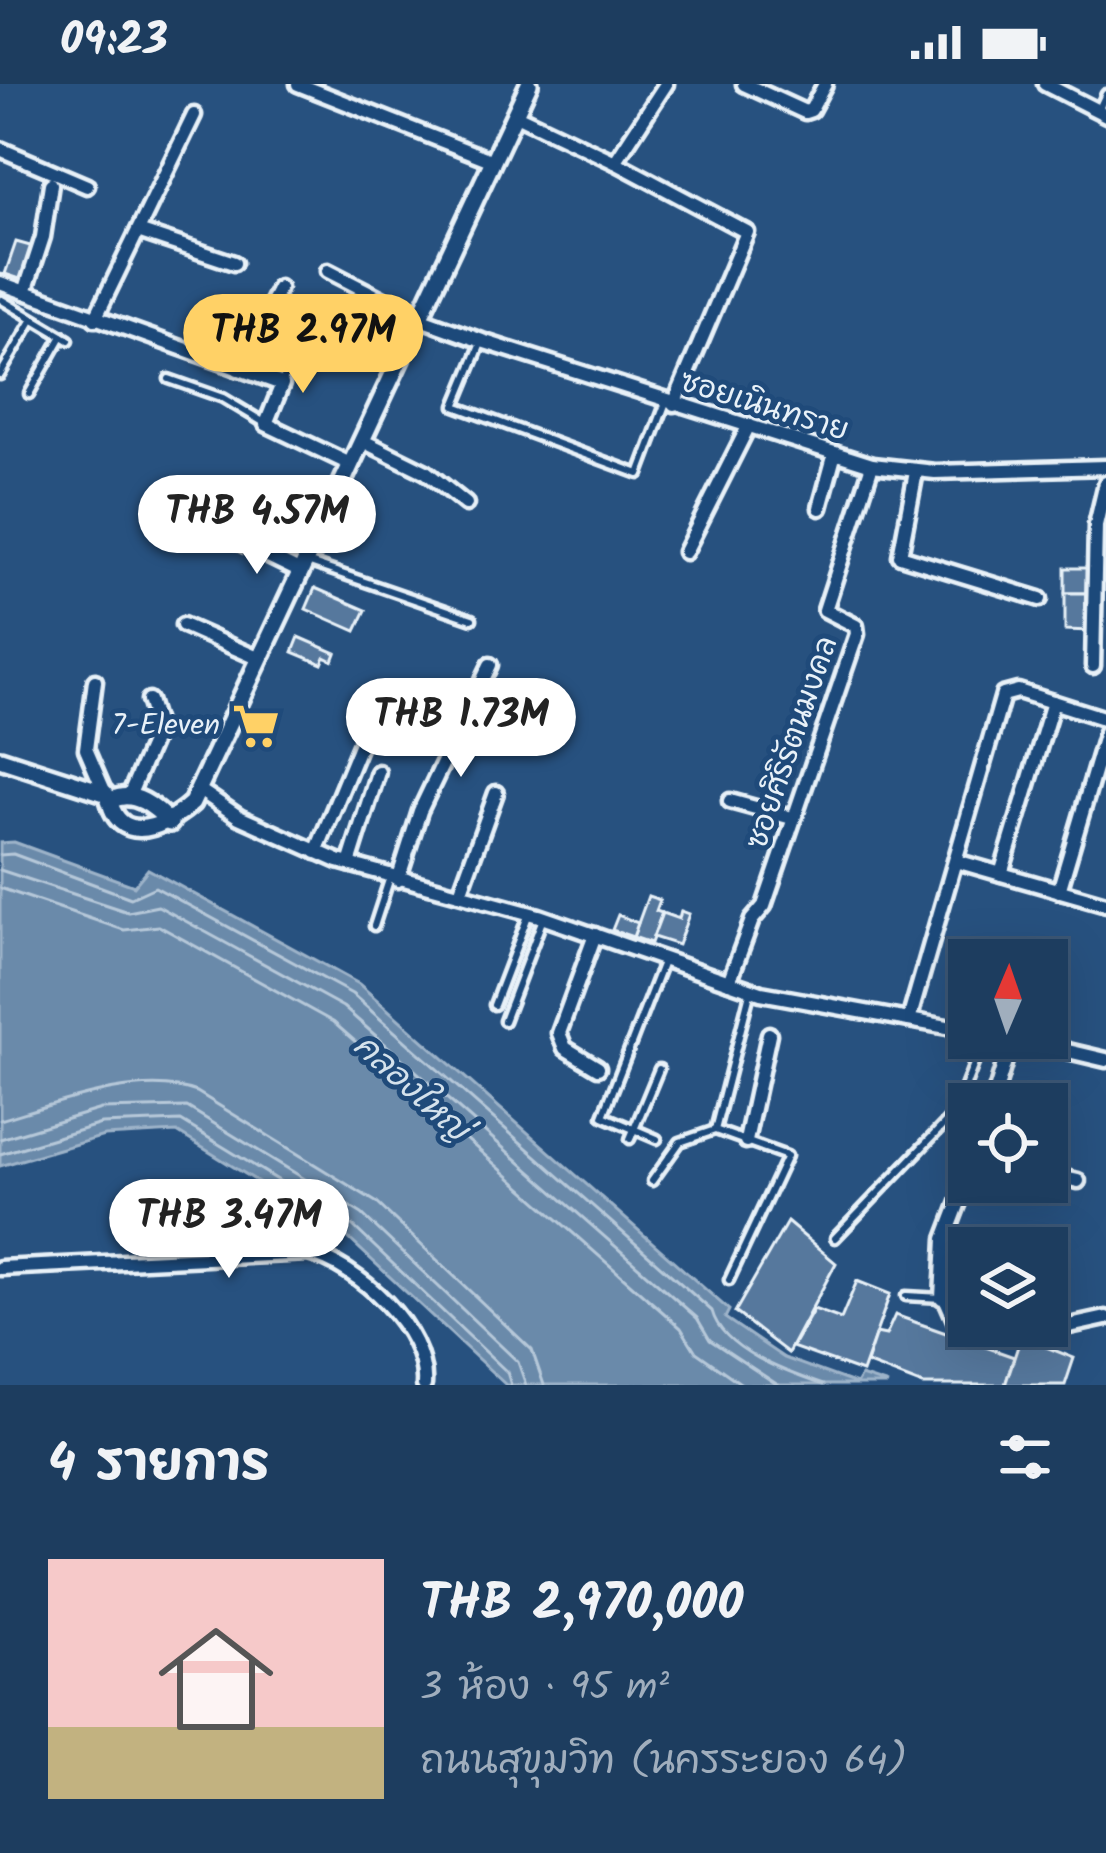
<!DOCTYPE html>
<html lang="th">
<meta charset="utf-8">
<style>
body{margin:0;font-family:Kalam,"Playpen Sans Thai",sans-serif;background:#2a4868;color:#f1f3f6;height:100vh;display:flex;flex-direction:column;font-size:45px;white-space:nowrap}
*{box-sizing:border-box;margin:0}
p{font-size:39px;color:#a0aebd}
.icon{flex:none;width:66px;height:66px;fill:none;stroke:currentColor;stroke-width:2;stroke-linecap:round;stroke-linejoin:round}
.map{position:relative;height:1301px;overflow:hidden}
.panel{display:flex;flex-direction:column;background:#1d3d5f;flex:1}
.panel>*{flex:none}
.needle{width:78px;rotate:2deg}
.buttons{position:absolute;left:948px;top:855px;display:grid;gap:24px}
.buttons a{display:grid;place-items:center;width:120px;height:120px;border-radius:0px;background:#1d3d5f;box-shadow:0 12px 48px #0002,0 0 0 3px #3b5674;font-size:60px}
.price{position:absolute;translate:-50% -102px;padding:0 27px;border-radius:42px;background:#fff;color:#222;font-size:39px;line-height:78px;filter:drop-shadow(0 3px 6px #0008)}
.price::after{content:'';position:absolute;left:50%;top:72px;width:36px;height:27px;margin-left:-18px;background:inherit;clip-path:polygon(0 0,100% 0,50% 100%)}
.price.active{background:#ffd166;color:#111}
ul{padding:0;list-style:none}
li{display:flex;align-items:center;gap:36px;height:300px;padding:0 48px}
li span{display:grid;place-items:center;flex:none;width:336px;height:240px;border-radius:0px;color:#555}
li>.icon{margin-inline-start:auto}
span .icon{width:144px;height:144px;fill:#fffc;stroke-width:1}
li b{font-size:51px}
h2{display:flex;justify-content:space-between;align-items:center;height:144px;padding:0 48px;font-size:51px}
.status{display:flex;justify-content:space-between;align-items:center;height:84px;padding:0 60px;background:#1d3d5f;direction:ltr}
.status svg{height:33px;fill:currentColor}
.map>svg:first-child{display:block}
.water{fill:#6b8aaa;stroke:#9db3c9;stroke-width:3}
.lines{fill:none;stroke-linecap:round;stroke-linejoin:round}
.shore{stroke:#b6c8d9;stroke-width:3}
.building{fill:#57789d;stroke:#e8f1f8;stroke-width:3}
.service-casing{stroke:#e8f1f8;stroke-width:15}
.minor-casing{stroke:#e8f1f8;stroke-width:21}
.tertiary-casing{stroke:#e8f1f8;stroke-width:24}
.service{stroke:#1f4a7a;stroke-width:6}
.minor{stroke:#1f4a7a;stroke-width:12}
.tertiary{stroke:#1f4a7a;stroke-width:15}
.labels{text-anchor:middle;dominant-baseline:central;stroke-width:10;stroke-linejoin:round;paint-order:stroke}
.street-label{font-size:30px;fill:#e8f1f8;stroke:#1f4a7a}
.poi-label{font-size:30px;fill:#e8f1f8;stroke:#1f4a7a;text-anchor:end}
.water-label{font-size:33px;font-style:italic;fill:#d5e2ec;stroke:#1f4a7a}
</style>
<div class="status"><b>09:23</b><svg viewBox="0 0 49 12"><path d="M0 12V9h3v3zM5 12V6h3v6zM10 12V3h3v9zM15 12V0h3v12zM26 1h20v11H26zM47 4h2v5h-2z"/></svg></div>
<div class="map">
<svg width="1106" height="1301" viewBox="0 0 1106 1301">
<rect width="100%" height="100%" fill="#27517f"/>
<filter id="ink" filterUnits="userSpaceOnUse"><feTurbulence type="fractalNoise" baseFrequency=".00833" numOctaves="2"/><feDisplacementMap in="SourceGraphic" scale="24" xChannelSelector="R" yChannelSelector="G"/><feConvolveMatrix kernelMatrix="1 2 1 2 8 2 1 2 1" color-interpolation-filters="sRGB"/></filter>
<g filter="url(#ink)">
<path class="water" d="M14,758L134,802L148,785L359,900L729,1226L725,1234L784,1274L856,1300L861,1292L888,1301H506L346,1152L177,1048L104,1052L0,1082V759Z"/>
<g class="lines">
<g class="shore">
<path d="M0,771L13,770L131,814L155,803L352,910L712,1227C722,1266 788,1289 823,1301"/>
<path d="M0,786L128,828L158,822L343,923L697,1234L710,1256L778,1301"/>
<path d="M0,804L124,846L159,842L333,938L681,1244L696,1268L743,1301"/>
<path d="M0,1036C55,1020 141,987 197,1008L376,1118L532,1266L544,1301"/>
<path d="M0,1055L101,1025L187,1023L362,1130L518,1278L526,1301"/>
<path d="M0,1070L101,1040L181,1037L353,1142L507,1288L511,1301"/>
</g>
</g>
<g class="building">
<path d="M16,158L34,163L23,196L5,190Z"/>
<rect x="1065" y="484" width="24" height="25"/>
<path d="M315,504L366,526L356,547L306,525Z"/>
<path d="M1065,509H1092L1091,547L1065,546Z"/>
<path d="M299,553L336,569L333,577L325,573L322,580L293,568Z"/>
<path d="M648,812L660,816L656,827L662,829L651,859L633,853Z"/>
<path d="M681,827L689,830L678,861L653,853L662,829L679,835Z"/>
<path d="M618,831L638,839L633,853L612,846Z"/>
<path d="M787,1138L836,1179L788,1269L735,1228Z"/>
<path d="M857,1197L890,1210L862,1288L792,1263L814,1225L841,1235Z"/>
<path d="M895,1231L1014,1273L1005,1301H923L866,1279L876,1249L886,1251Z"/>
<path d="M1021,1253L1074,1274L1065,1301H1005Z"/>
</g>
<g class="lines">
<defs>
<g id="service">
<path d="M1098,27L1106,10"/>
<path d="M2,216L69,256"/>
<path d="M300,223L399,269"/>
<path d="M482,257L455,322L639,390L666,318"/>
<path d="M0,291L33,235"/>
<path d="M169,295L223,314L263,338"/>
<path d="M283,297L301,254"/>
<path d="M29,310L62,252"/>
<path d="M310,479L472,535"/>
<path d="M374,842L390,793"/>
<path d="M494,921L528,832"/>
<path d="M504,937L542,837"/>
<path d="M630,1055L659,985"/>
<path d="M657,1055L603,1032L663,878"/>
<path d="M652,1097L680,1058L715,1046"/>
<path d="M835,1154L955,1029L984,954"/>
<path d="M729,1196L787,1072L715,1046L750,909"/>
<path d="M906,1212L942,1214L957,1248"/>
</g>
<g id="minor">
<path d="M298,0L493,77"/>
<path d="M744,0L805,28L811,26L825,0"/>
<path d="M1045,0L1106,31"/>
<path d="M514,30L615,78L666,0"/>
<path d="M0,65L87,102"/>
<path d="M615,78L747,148L674,320"/>
<path d="M138,147L234,179"/>
<path d="M328,187L421,235L482,257L872,381L935,388L1106,383"/>
<path d="M0,199L282,300L266,340L350,380"/>
<path d="M25,208L43,153L51,100"/>
<path d="M95,235L194,31"/>
<path d="M238,285L279,204"/>
<path d="M361,356L426,388L466,420"/>
<path d="M916,388L900,472L1040,515"/>
<path d="M820,424L835,369"/>
<path d="M233,455L301,488"/>
<path d="M685,468L749,341"/>
<path d="M183,541L260,575"/>
<path d="M1093,582L1096,441L1106,399"/>
<path d="M95,597L86,665L105,709"/>
<path d="M201,707L239,733L338,777L539,832L761,909L969,947"/>
<path d="M129,712L158,645L149,616"/>
<path d="M730,717L792,734"/>
<path d="M316,768L375,625"/>
<path d="M956,777L1106,820"/>
<path d="M349,780L378,688"/>
<path d="M1001,790L1053,618"/>
<path d="M398,796L420,727L490,581"/>
<path d="M1059,807L1106,648"/>
<path d="M460,809L496,709"/>
<path d="M595,851L559,949L565,964L598,984"/>
<path d="M729,898L752,836L764,822L857,550L856,542L825,526L872,381"/>
<path d="M909,936L1003,611L1018,607L1106,635"/>
<path d="M1013,954L1106,976"/>
<path d="M992,1020L1012,954"/>
<path d="M746,1057L769,950"/>
<path d="M1047,1090L1078,1097"/>
<path d="M0,1184L308,1169C357,1181 428,1245 424,1301"/>
<path d="M942,1214L945,1155L969,1092"/>
<path d="M1033,1250L1106,1234"/>
</g>
<g id="tertiary">
<path d="M0,675L105,709C110,714 110,721 113,727C130,763 175,735 192,719L529,0"/>
<path d="M112,716C134,705 155,723 170,739"/>
</g>
</defs>
<use href="#service" class="service-casing"/>
<use href="#minor" class="minor-casing"/>
<use href="#tertiary" class="tertiary-casing"/>
<use href="#service" class="service"/>
<use href="#minor" class="minor"/>
<use href="#tertiary" class="tertiary"/>
</g>
</g>
<defs>
<symbol id="supermarket-bare" viewBox="-9 -9 18 18"><path d="M-6-5.5h2.5l.6 2H6L4.5 2H-2.5L-4.4-4H-6ZM-1.5 3.2a1.3 1.3 0 1 0 .1 0ZM3 3.2a1.3 1.3 0 1 0 .1 0Z" fill="#ffd166" stroke="#1f4a7a" stroke-width="2.5" paint-order="stroke"/></symbol>
</defs>
<g fill-rule="evenodd">
<use href="#supermarket-bare" x="223" y="609" width="66" height="66"/>
</g>
<g class="labels">
<g class="street-label">
<text transform="translate(764 323) rotate(17)">ซอยเนินทราย</text>
<text transform="translate(793 659) rotate(-71)">ซอยศิริรัตนมงคล</text>
</g>
<g class="poi-label">
<text x="220" y="642">7-Eleven</text>
</g>
<g class="water-label">
<text transform="translate(410 1005) rotate(42)">คลองใหญ่</text>
</g>
</g>
</svg>
<div class="buttons">
<a><svg class="needle" viewBox="-14 -14 28 28"><path d="M0-13l5 13h-10z" fill="#e53935"/><path d="M0 13l5-13h-10z" fill="#a0aebd"/></svg></a>
<a><svg class="icon" aria-label="locate" viewBox="0 0 24 24"><circle cx="12" cy="12" r="6"/><path d="M12 2v4M12 18v4M2 12h4M18 12h4"/></svg></a>
<a><svg class="icon" aria-label="layers" viewBox="0 0 24 24"><path d="M12 4l9 5-9 5-9-5zM3 14l9 5 9-5"/></svg></a>
</div>
<b class="price active" style="left:303px;top:312px">THB 2.97M</b>
<b class="price" style="left:257px;top:493px">THB 4.57M</b>
<b class="price" style="left:461px;top:696px">THB 1.73M</b>
<b class="price" style="left:229px;top:1197px">THB 3.47M</b>
</div>
<section class="panel">
<h2>4 รายการ<svg class="icon" aria-label="filters" viewBox="0 0 24 24"><path d="M4 7h16M4 17h16"/><circle cx="9" cy="7" r="2"/><circle cx="15" cy="17" r="2"/></svg></h2>
<ul>
<li><span style="background:linear-gradient(#f6c9c9 70%,#c2b280 0)"><svg class="icon" aria-label="home" viewBox="0 0 24 24"><path d="M3 11l9-7 9 7M6 9v11h12V9"/></svg></span><div><b>THB 2,970,000</b><p>3 ห้อง · 95 m²</p><p>ถนนสุขุมวิท (นครระยอง 64)</p></div></li>
</ul>
</section>
